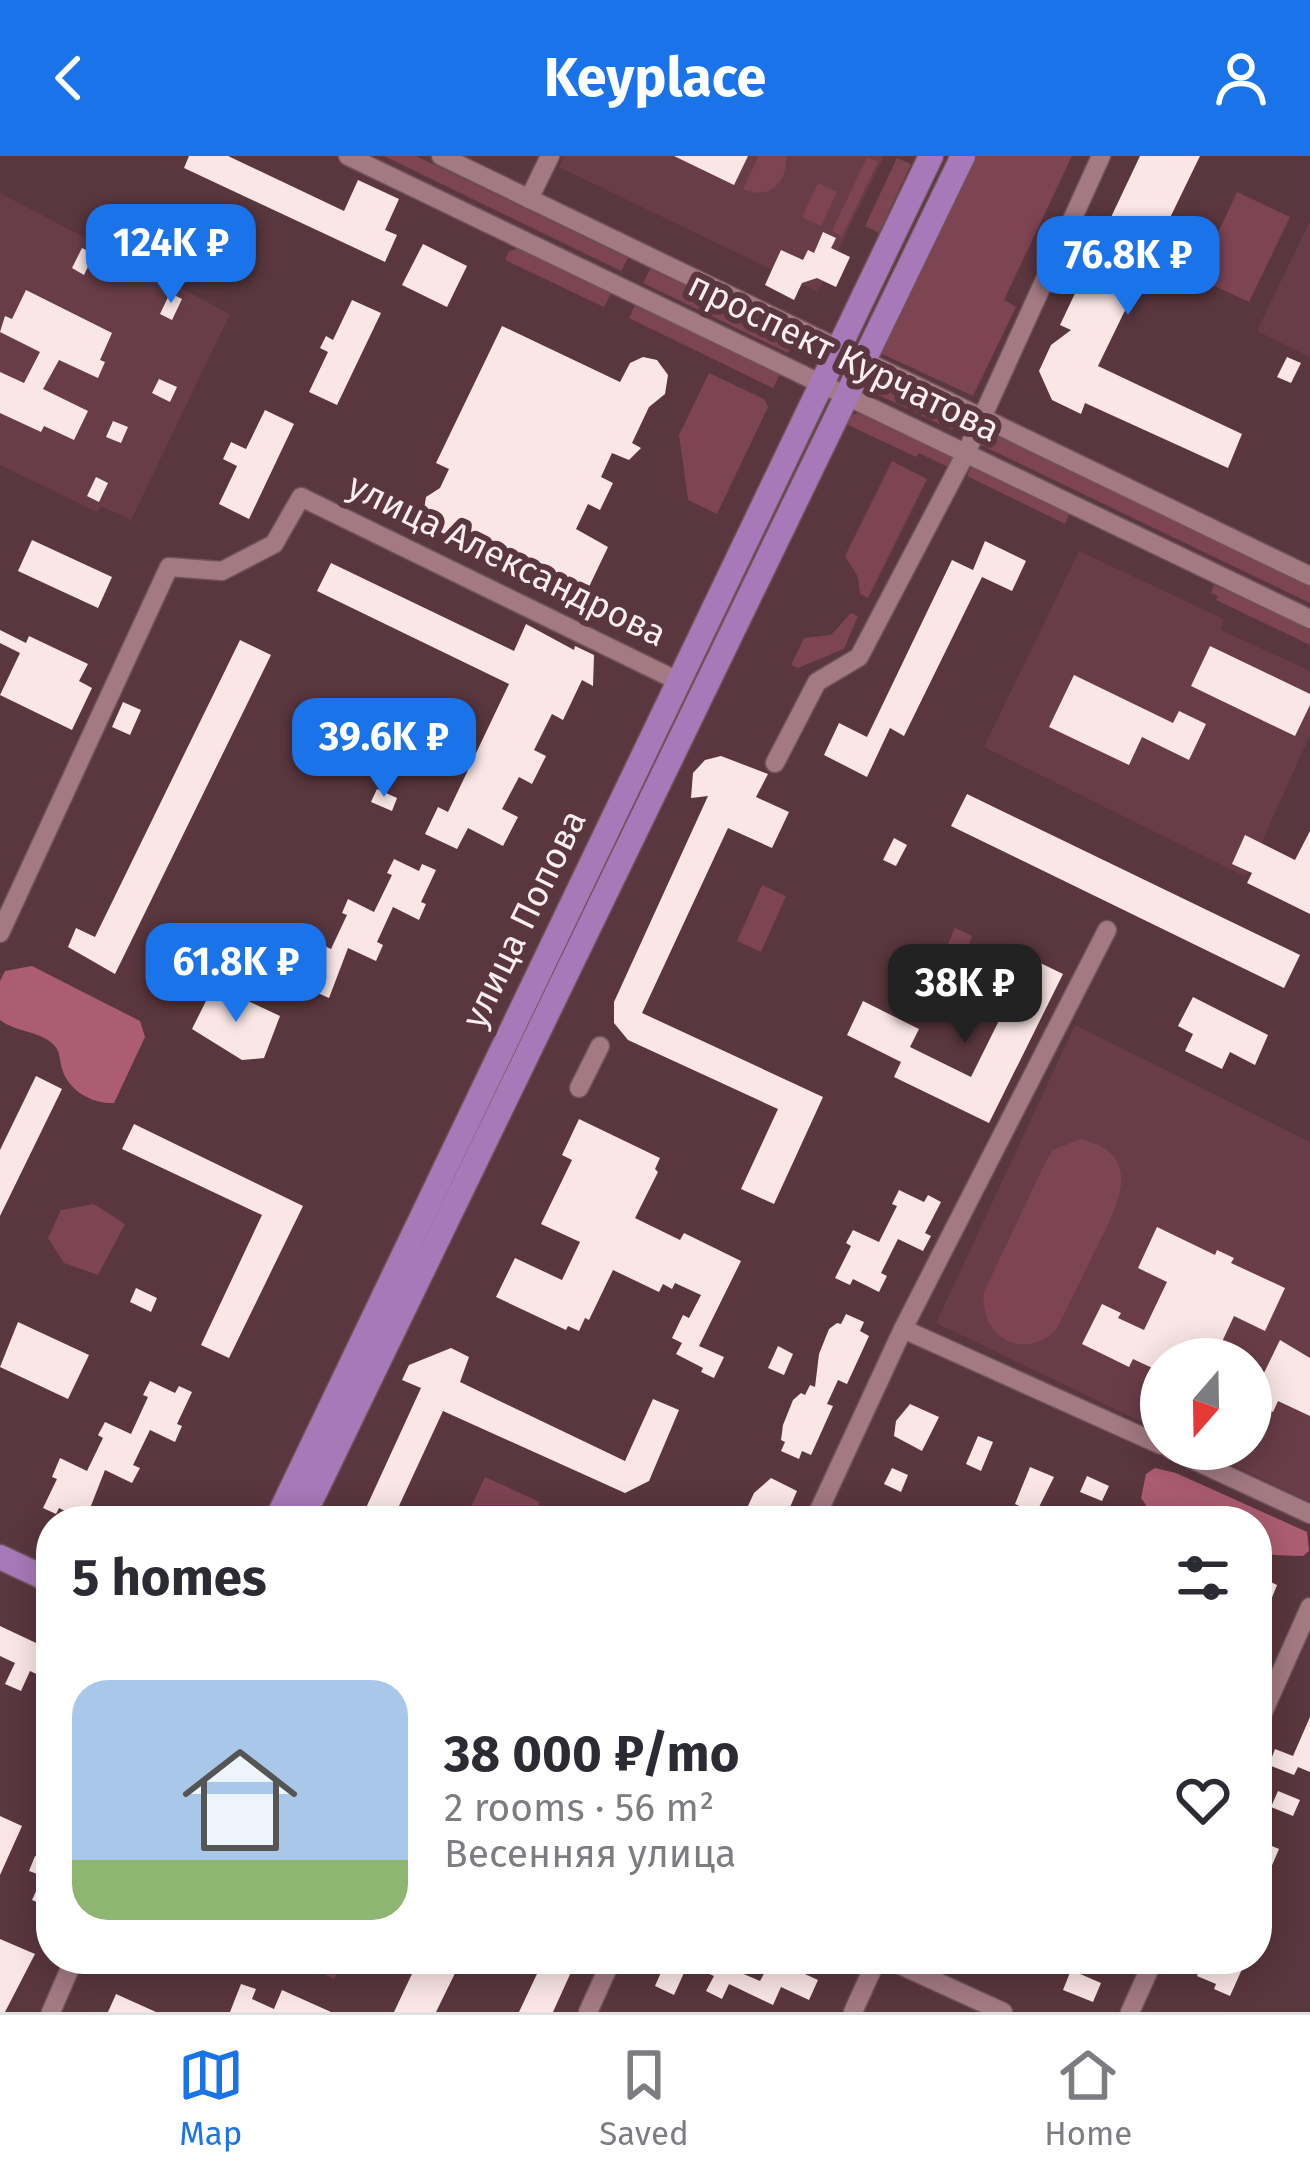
<!DOCTYPE html>
<meta charset="utf-8">
<style>
body{margin:0;font-family:"Fira Sans",sans-serif;background:#f7f7f7;color:#2b2b33;height:100vh;display:flex;flex-direction:column;font-size:45px;white-space:nowrap}
*{box-sizing:border-box;margin:0}
p{font-size:39px;color:#7c7c81}
.icon{flex:none;width:66px;height:66px;fill:none;stroke:currentColor;stroke-width:2;stroke-linecap:round;stroke-linejoin:round}
.map{position:relative;flex:1;overflow:hidden}
.sheet{position:absolute;left:36px;top:1350px;width:1236px;height:468px;display:flex;flex-direction:column;background:#fff;border-radius:48px;box-shadow:0 6px 30px #0003}
.sheet>*{flex:none}
.needle{width:78px;rotate:200deg}
.controls{position:absolute;left:1140px;top:1182px;display:grid;gap:24px}
.controls a{display:grid;place-items:center;width:132px;height:132px;border-radius:50%;background:#fff;box-shadow:0 6px 30px #0003;font-size:60px}
.price{position:absolute;translate:-50% -102px;padding:0 27px;border-radius:24px;background:#1a73e8;color:#fff;font-size:39px;line-height:78px;filter:drop-shadow(0 3px 6px #0008)}
.price::after{content:'';position:absolute;left:50%;top:72px;width:36px;height:27px;margin-left:-18px;background:inherit;clip-path:polygon(0 0,100% 0,50% 100%)}
.price.on{background:#222;color:#fff}
ul{padding:0;list-style:none}
li{display:flex;align-items:center;gap:36px;height:300px;padding:0 36px}
li span{display:grid;place-items:center;flex:none;width:336px;height:240px;border-radius:36px;color:#555}
li>.icon{margin-inline-start:auto}
span .icon{width:144px;height:144px;fill:#fffc;stroke-width:1}
li b{font-size:51px}
h2{display:flex;justify-content:space-between;align-items:center;height:144px;padding:0 36px;font-size:51px}
header{display:flex;justify-content:space-between;align-items:center;height:156px;padding:0 36px;background:#1a73e8;color:#fff;font-size:54px;font-weight:700}
.menu{display:flex;justify-content:space-around;align-items:center;height:168px;border-top:3px solid #e1e1e2;background:#fff;font-size:33px;color:#7c7c81}
.menu a{display:grid;justify-items:center;gap:6px}
.menu .on{color:#1a73e8}
.map>svg:first-child{display:block}
.built{fill:#693d47}
.green{fill:#7d4452}
.forest{fill:#ad5d71}
.building{fill:#fae7e5}
.lines{fill:none;stroke-linecap:round;stroke-linejoin:round}
.minor-casing{stroke:#6f535a;stroke-width:21}
.major-casing{stroke:#6f535a;stroke-width:27}
.minor{stroke:#a37982;stroke-width:18}
.major{stroke:#a879b9;stroke-width:24}
.labels{text-anchor:middle;dominant-baseline:central;stroke-width:12;stroke-linejoin:round;paint-order:stroke}
.street-label{font-size:36px;fill:#fceef1;stroke:#5a363e}
</style>
<header><svg class="icon" aria-label="back" viewBox="0 0 24 24"><path d="M15 5l-7 7 7 7"/></svg>Keyplace<svg class="icon" aria-label="person" viewBox="0 0 24 24"><circle cx="12" cy="8" r="4"/><path d="M4 21q1-7 8-7t8 7"/></svg></header>
<div class="map">
<svg width="1310" height="1856" viewBox="0 0 1310 1856">
<rect width="100%" height="100%" fill="#5a363e"/>
<g class="built">
<path d="M564,0H884L818,136L559,11Z"/>
<path d="M0,37L230,158L131,364L101,350L97,356L0,309Z"/>
<path d="M1310,65V201L1257,175Z"/>
<path d="M1079,395L1224,463L1221,474L1310,515V579L1246,721L984,591Z"/>
<path d="M1075,869L1310,986V1346L1199,1293H1251V1203H1161V1275L936,1167Z"/>
</g>
<g class="green">
<path d="M384,0H416L628,102L621,115Z"/>
<path d="M759,0H786C788,26 769,45 743,33Z"/>
<path d="M974,0H1072L1004,144L1016,151L973,240L880,197Z"/>
<path d="M867,1L878,6L842,80L832,75Z"/>
<path d="M897,2L911,8L879,77L865,70Z"/>
<path d="M818,27L837,36L821,70L802,61Z"/>
<path d="M1237,36L1290,61L1249,146L1197,122Z"/>
<path d="M520,92L612,135L604,151L505,104L509,95Z"/>
<path d="M650,113L795,182L788,197L643,127Z"/>
<path d="M637,145L781,216L773,232L629,162Z"/>
<path d="M709,217L764,243L768,251L717,358L688,344L679,279Z"/>
<path d="M866,220L966,266L963,272L950,273L866,233L863,227Z"/>
<path d="M858,257L952,302L948,311L919,297L916,301L844,267L848,260Z"/>
<path d="M988,275L1310,430V447L981,289Z"/>
<path d="M892,305L927,323L868,442L860,438L858,421L845,400Z"/>
<path d="M972,309L1070,356L1065,368L967,320Z"/>
<path d="M1214,429L1310,471V489L1216,444L1218,440L1211,437Z"/>
<path d="M851,457L858,460L844,493L798,512L791,509L804,482L831,479Z"/>
<path d="M762,729L786,740L761,796L737,785Z"/>
<path d="M955,772L972,780L968,791L988,801L967,844L949,836L963,807L944,797Z"/>
<path d="M1080,983C1150,999 1114,1055 1094,1097C1081,1123 1069,1148 1056,1174C1022,1206 979,1180 984,1136L1046,1005L1053,994Z"/>
<path d="M94,1048L125,1068L98,1119L64,1107L48,1082L61,1054Z"/>
<path d="M485,1321L540,1346L531,1365H496L470,1353Z"/>
<path d="M296,1803H344L334,1823Z"/>
</g>
<g class="forest">
<path d="M32,810L140,865L145,881L114,947C92,948 69,935 62,913C59,903 61,895 52,887C38,875 16,876 0,864V825L5,815Z"/>
<path d="M1155,1312L1176,1317L1307,1376L1309,1395L1303,1400L1273,1399L1257,1381V1365H1157L1141,1342L1146,1318Z"/>
</g>
<g class="building">
<path d="M189,0H228L344,55L358,24L399,43L385,74L397,79L385,106L184,12Z"/>
<path d="M674,0H748L734,29Z"/>
<path d="M1140,0H1200L1098,210L1242,278L1228,312L1085,247L1081,258L1052,244L1039,215L1051,189L1071,174L1060,169Z"/>
<path d="M823,76L836,82L831,92L850,101L836,131L817,122L802,127L794,144L765,129L781,94L803,104L808,94L814,97Z"/>
<path d="M423,88L467,110L447,151L402,129Z"/>
<path d="M82,92L94,98L84,119L72,112Z"/>
<path d="M26,134L112,177L100,204L105,206L98,222L59,204L43,233L88,255L74,284L44,270L41,276L0,257V216L24,227L40,196L0,176L5,160L12,163Z"/>
<path d="M170,137L182,143L172,164L160,158Z"/>
<path d="M352,144L381,157L337,249L309,236L328,196L320,192L326,180L333,184Z"/>
<path d="M502,170L620,226L630,207L643,201L657,204L668,219L665,238L649,251L632,287L641,292L629,304L612,297L601,321L613,327L600,354L588,348L576,373L608,391L586,437L533,411L527,424L492,408L495,402L430,371L423,360L426,341L440,332L449,313L436,307Z"/>
<path d="M1287,201L1301,207L1291,227L1277,221Z"/>
<path d="M159,223L177,231L170,246L152,237Z"/>
<path d="M265,254L294,268L249,363L219,348L237,310L223,303L231,286L246,293Z"/>
<path d="M113,265L128,271L121,287L106,281Z"/>
<path d="M96,321L108,327L99,346L87,340Z"/>
<path d="M32,384L112,421L98,452L18,415Z"/>
<path d="M985,385L1026,405L1012,435L982,421L904,580L890,572L867,621L824,599L839,567L867,581L952,404L973,414Z"/>
<path d="M331,407L514,495L526,468L574,494L575,490L594,499L593,530L582,524L563,564L552,558L534,594L546,600L532,628L519,621L502,653L518,661L503,690L468,672L457,693L425,678L438,651L448,656L509,528L317,435Z"/>
<path d="M0,474L26,487L29,480L88,508L79,525L92,532L72,574L0,539L20,497L0,487Z"/>
<path d="M240,484L271,499L115,818L68,791L76,772L95,781Z"/>
<path d="M1210,490L1310,538V549L1295,580L1191,530Z"/>
<path d="M1074,519L1173,567L1179,555L1206,568L1189,604L1142,581L1129,609L1049,571Z"/>
<path d="M123,546L141,554L130,579L112,571Z"/>
<path d="M721,600L768,618L756,641L789,656L772,692L728,672L642,857L823,941L774,1048L741,1033L778,953L628,884L614,867V846L708,640L691,642L693,617L705,604Z"/>
<path d="M377,633L397,642L392,655L371,646Z"/>
<path d="M967,638L1300,799L1284,832L951,670Z"/>
<path d="M1310,675V758L1247,727L1252,717L1232,708L1245,679L1295,704Z"/>
<path d="M894,682L907,689L896,710L883,704Z"/>
<path d="M394,703L419,715L422,708L436,714L421,746L426,748L419,764L393,751L377,786L383,789L376,805L348,792L329,842L302,830L300,836L287,830L300,801L295,799L304,780L331,793L347,759L342,757L348,743L374,756L392,719L387,717Z"/>
<path d="M1030,802L1063,818L989,967L894,921L901,906L847,879L863,845L919,873L910,891L971,921Z"/>
<path d="M214,829L280,860L264,902L242,904L192,873Z"/>
<path d="M1193,841L1268,879L1255,909L1230,896L1222,913L1185,895L1193,878L1178,870Z"/>
<path d="M36,920L62,933L0,1060V994Z"/>
<path d="M579,963L660,1002L655,1013L658,1016L635,1062L680,1084L684,1077L741,1105L699,1190L724,1201L714,1222L701,1216L703,1212L676,1198L682,1187L672,1182L683,1159L689,1162L701,1139L675,1127L672,1133L663,1128L659,1136L613,1114L589,1164L585,1162L579,1175L568,1170L566,1174L496,1141L515,1102L562,1124L580,1086L541,1068L572,1004L562,999Z"/>
<path d="M134,968L303,1050L229,1202L201,1189L262,1059L122,993Z"/>
<path d="M899,1034L924,1046L928,1039L941,1046L925,1077L931,1080L923,1095L898,1083L881,1117L887,1120L879,1136L853,1123L850,1129L835,1122L851,1090L846,1087L853,1074L879,1086L897,1050L892,1048Z"/>
<path d="M1157,1071L1215,1099L1217,1094L1234,1102L1231,1107L1285,1132L1265,1175L1234,1160L1214,1203H1161V1216L1133,1203L1129,1211L1082,1188L1102,1148L1121,1157L1118,1162L1144,1174L1167,1126L1138,1112Z"/>
<path d="M136,1132L157,1142L151,1156L130,1146Z"/>
<path d="M846,1158L864,1166L860,1175L869,1180L847,1228L838,1224L827,1248L833,1250L811,1299L802,1295L799,1303L781,1295L785,1286L781,1284L783,1269L793,1244L801,1237L805,1239L810,1229L815,1231L819,1198L829,1173L837,1167L841,1168Z"/>
<path d="M18,1166L89,1199L68,1243L0,1211Z"/>
<path d="M1280,1184L1310,1202V1260L1278,1245L1273,1256L1251,1245V1219L1261,1223Z"/>
<path d="M778,1190L793,1198L784,1219L768,1212Z"/>
<path d="M451,1192L469,1201L460,1226L625,1305L653,1243L679,1254L649,1325L625,1337L443,1255L392,1365H360L421,1232L402,1224L409,1209Z"/>
<path d="M150,1225L175,1237L179,1230L192,1236L177,1268L182,1270L175,1286L150,1274L133,1309L140,1312L132,1327L105,1314L85,1365L59,1352L56,1358L43,1352L57,1323L52,1321L60,1302L87,1315L103,1282L98,1279L105,1266L131,1278L148,1241L143,1239Z"/>
<path d="M910,1248L939,1261L922,1295L894,1280L896,1265Z"/>
<path d="M978,1280L993,1286L981,1315L966,1308Z"/>
<path d="M1030,1311L1054,1321L1036,1357L1015,1348Z"/>
<path d="M892,1312L908,1319L901,1336L884,1328Z"/>
<path d="M1087,1320L1109,1330L1102,1345L1080,1336Z"/>
<path d="M771,1322L797,1335L784,1365H741L754,1337Z"/>
<path d="M1257,1420L1277,1429L1269,1449L1257,1444Z"/>
<path d="M0,1470L51,1494V1525L30,1515L21,1535L5,1528L15,1507L0,1500Z"/>
<path d="M1310,1561V1616L1298,1611L1294,1619L1269,1609L1275,1593L1293,1600Z"/>
<path d="M1278,1635L1300,1644L1293,1660L1271,1651Z"/>
<path d="M0,1660L22,1670L0,1719Z"/>
<path d="M1257,1684L1279,1693L1270,1714L1257,1709Z"/>
<path d="M35,1700L49,1706L51,1701V1752L32,1744L43,1720L29,1715Z"/>
<path d="M0,1783L35,1798L5,1856H0Z"/>
<path d="M419,1803H462L436,1856H394Z"/>
<path d="M544,1803H577L553,1856H519Z"/>
<path d="M667,1803H737L732,1813L760,1825L772,1803H785L783,1808L818,1824L809,1844L781,1831L773,1849L729,1828L722,1843L706,1835L714,1820L688,1808L674,1839L655,1830Z"/>
<path d="M1204,1803H1222L1243,1811L1230,1840L1214,1833L1216,1828L1197,1820Z"/>
<path d="M1071,1814L1101,1827L1093,1846L1063,1834Z"/>
<path d="M241,1828L256,1833L252,1843L274,1853L282,1834L331,1856H230Z"/>
<path d="M116,1838L156,1856H108Z"/>
</g>
<g class="lines">
<defs>
<g id="minor">
<path d="M348,0L1310,463"/>
<path d="M441,0L1310,420"/>
<path d="M529,43L550,0"/>
<path d="M775,607L817,526L859,501L966,297L1101,0"/>
<path d="M0,777L169,411L222,415L274,388L301,341L678,525"/>
<path d="M579,932L600,890"/>
<path d="M903,1173L1161,1289"/>
<path d="M1170,1293L1310,1358"/>
<path d="M814,1365L903,1173L1107,774"/>
<path d="M1257,1570L1310,1451"/>
<path d="M887,1803L1003,1856"/>
<path d="M51,1856L74,1803"/>
<path d="M588,1856L612,1803"/>
<path d="M853,1856L877,1803"/>
<path d="M1130,1856L1154,1803"/>
</g>
<g id="major">
<path d="M276,1365L931,0"/>
<path d="M301,1365L963,0"/>
<path d="M0,1401L51,1425"/>
</g>
</defs>
<use href="#minor" class="minor-casing"/>
<use href="#major" class="major-casing"/>
<use href="#minor" class="minor"/>
<use href="#major" class="major"/>
</g>
<g class="labels">
<g class="street-label">
<text transform="translate(844 201) rotate(26)">проспект Курчатова</text>
<text transform="translate(507 404) rotate(26)">улица Александрова</text>
<text transform="translate(524 763) rotate(-64)">улица Попова</text>
</g>
</g>
</svg>
<div class="controls">
<a><svg class="needle" viewBox="-14 -14 28 28"><path d="M0-13l5 13h-10z" fill="#e53935"/><path d="M0 13l5-13h-10z" fill="#7c7c81"/></svg></a>
</div>
<b class="price" style="left:171px;top:150px">124K ₽</b>
<b class="price" style="left:1128px;top:162px">76.8K ₽</b>
<b class="price" style="left:384px;top:644px">39.6K ₽</b>
<b class="price" style="left:236px;top:869px">61.8K ₽</b>
<b class="price on" style="left:965px;top:890px">38K ₽</b>
<section class="sheet">
<h2>5 homes<svg class="icon" aria-label="filters" viewBox="0 0 24 24"><path d="M4 7h16M4 17h16"/><circle cx="9" cy="7" r="2"/><circle cx="15" cy="17" r="2"/></svg></h2>
<ul>
<li><span style="background:linear-gradient(#a9c7e8 75%,#8fb573 0)"><svg class="icon" aria-label="home" viewBox="0 0 24 24"><path d="M3 11l9-7 9 7M6 9v11h12V9"/></svg></span><div><b>38 000 ₽/mo</b><p>2 rooms · 56 m²</p><p>Весенняя улица</p></div><svg class="icon" aria-label="heart" viewBox="0 0 24 24"><path d="M12 20l-8-8c-3-5 5-10 8-4 3-6 11-1 8 4z"/></svg></li>
</ul>
</section>
</div>
<nav class="menu">
<a class="on"><svg class="icon" aria-label="map" viewBox="0 0 24 24"><path d="M3 6l6-2 6 2 6-2v14l-6 2-6-2-6 2zM9 4v14M15 6v14"/></svg>Map</a>
<a><svg class="icon" aria-label="saved" viewBox="0 0 24 24"><path d="M7 4h10v16l-5-4-5 4z"/></svg>Saved</a>
<a><svg class="icon" aria-label="home" viewBox="0 0 24 24"><path d="M3 11l9-7 9 7M6 9v11h12V9"/></svg>Home</a>
</nav>
